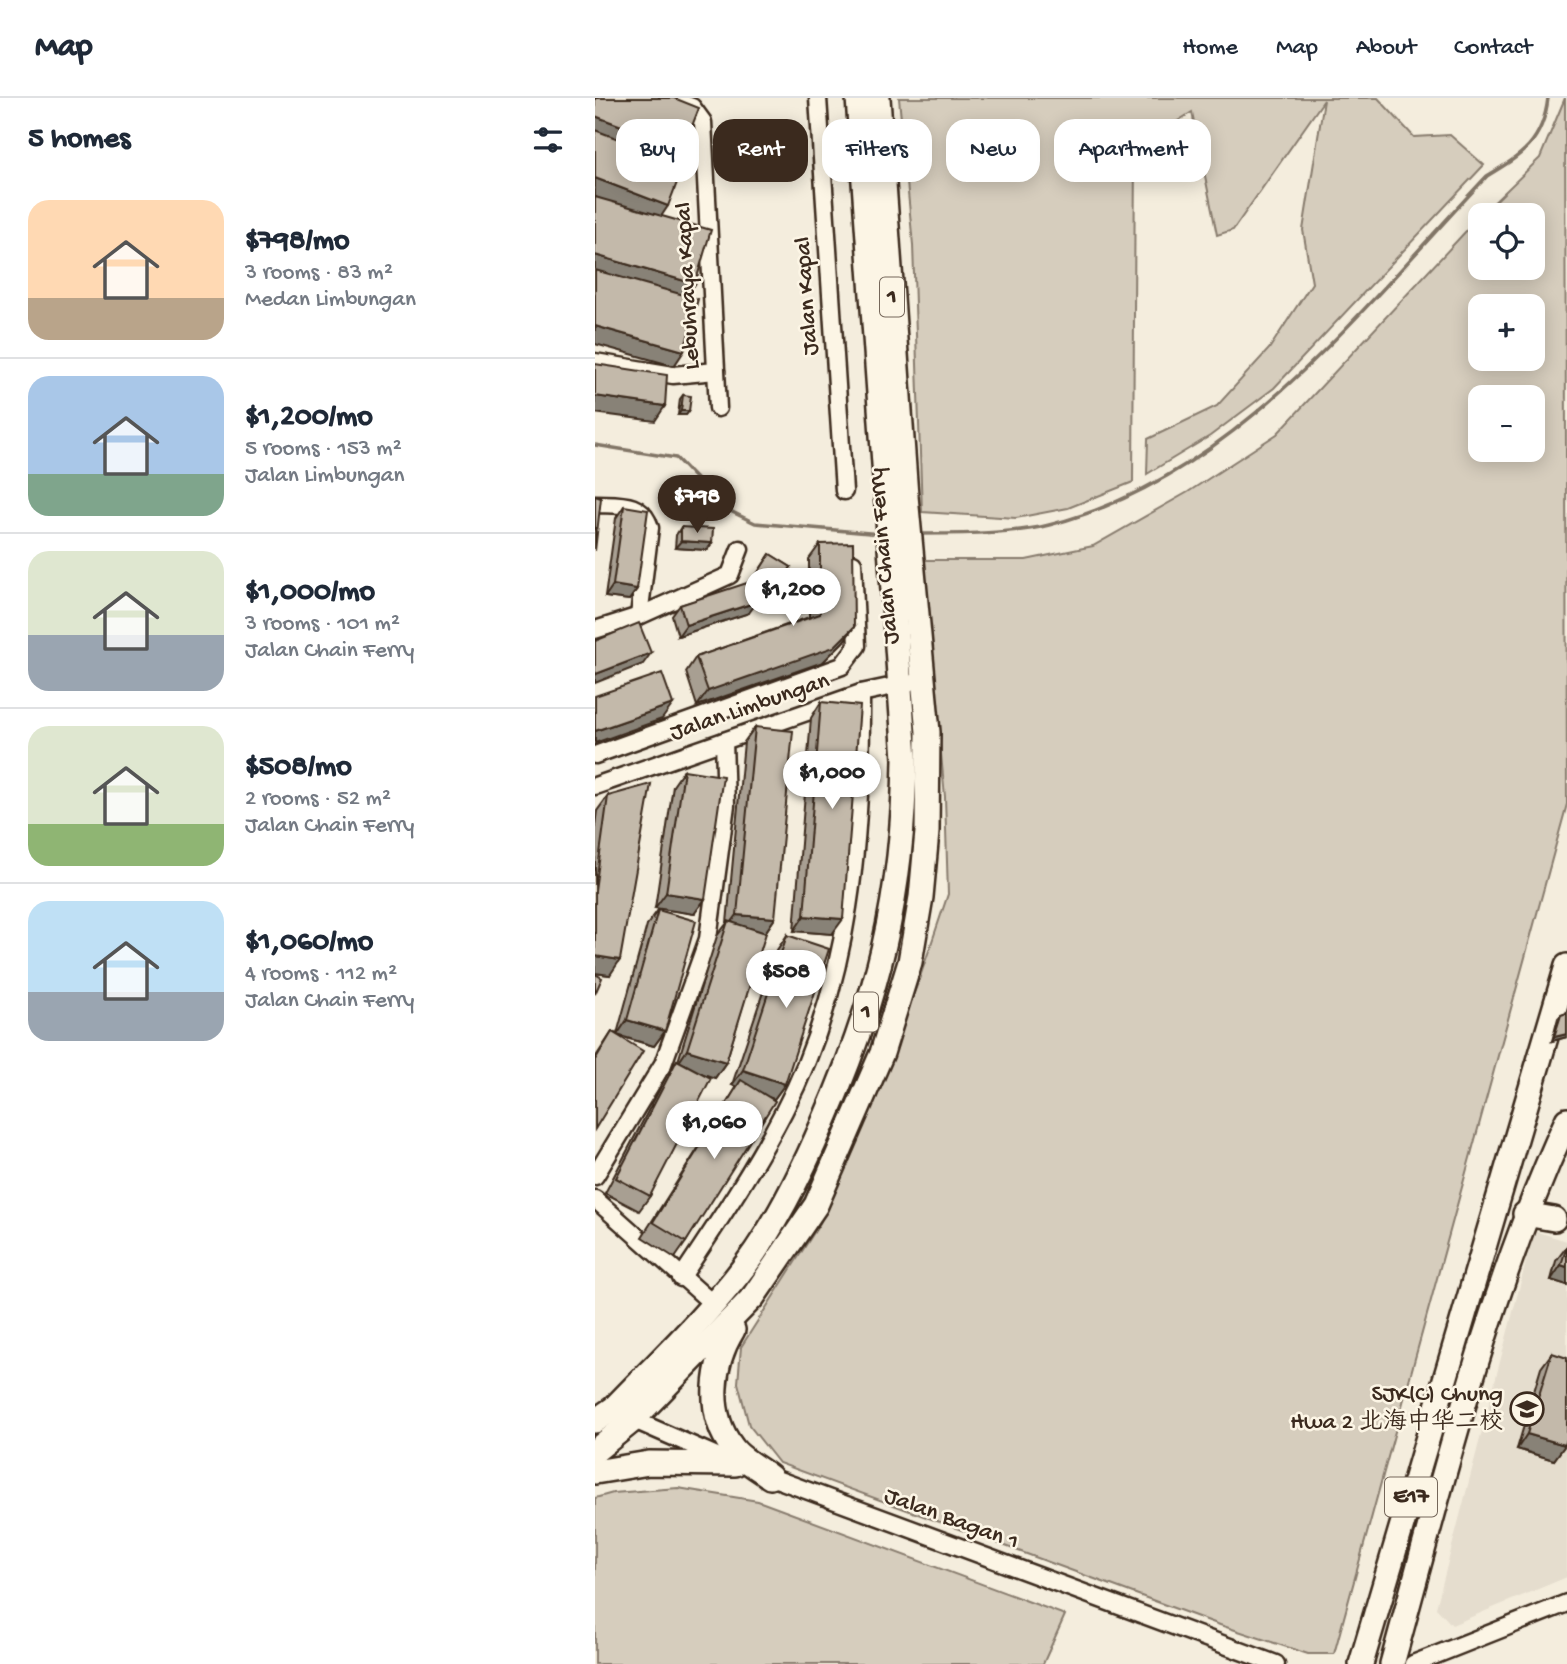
<!DOCTYPE html>
<meta charset="utf-8">
<style>
body{margin:0;font-family:"Gochi Hand","LXGW WenKai TC",sans-serif;background:#f6f6f7;color:#1f2937;height:100vh;display:flex;flex-direction:column;font-size:26px;white-space:nowrap}
*{box-sizing:border-box;margin:0}
p{font-size:23px;color:#747a83}
.icon{flex:none;width:38px;height:38px;fill:none;stroke:currentColor;stroke-width:2;stroke-linecap:round;stroke-linejoin:round}
.map{position:relative;flex:1;overflow:hidden}
.sheet{display:flex;flex-direction:column;background:#fff;width:595px}
.sheet>*{flex:none}
.banner{position:absolute;left:21px;top:21px;width:665px;height:63px;display:flex;gap:14px}
.controls{position:absolute;left:873px;top:105px;display:grid;gap:14px}
.controls a{display:grid;place-items:center;width:77px;height:77px;border-radius:14px;background:#fff;box-shadow:0 4px 18px #0003;font-size:35px}
.price{position:absolute;translate:-50% -60px;padding:0 16px;border-radius:24px;background:#fff;color:#222;font-size:23px;line-height:46px;filter:drop-shadow(0 2px 4px #0008)}
.price::after{content:'';position:absolute;left:50%;top:42px;width:21px;height:16px;margin-left:-10px;background:inherit;clip-path:polygon(0 0,100% 0,50% 100%)}
.price.active{background:#3b2a1e;color:#fff}
ul{padding:0;list-style:none}
li{display:flex;align-items:center;gap:21px;height:175px;padding:0 28px}
li+li{border-top:2px solid #e0e1e3}
li span{display:grid;place-items:center;flex:none;width:196px;height:140px;border-radius:21px;color:#555}
li>.icon{margin-inline-start:auto}
span .icon{width:84px;height:84px;fill:#fffc;stroke-width:1}
li b{font-size:30px}
h2{display:flex;justify-content:space-between;align-items:center;height:84px;padding:0 28px;font-size:30px}
.pill{padding:0 24px;border-radius:21px;background:#fff;box-shadow:0 4px 18px #0003;font-size:24px;line-height:63px}
.pill.active{background:#3b2a1e;color:#fff}
header{display:flex;align-items:center;gap:42px;box-sizing:border-box;height:98px;padding:0 35px;background:#fff;border-bottom:2px solid #e0e1e3}
header strong{font-size:33px}
nav{display:flex;gap:38px;margin-inline-start:auto;font-size:24px}
main{display:flex;flex:1;min-height:0}
.map>svg:first-child{display:block}
.built{fill:#e5ddce}
.green{fill:#d6cdbd;stroke:#887c6e;stroke-width:2;fill-rule:evenodd}
.lines{fill:none;stroke-linecap:round;stroke-linejoin:round}
.stream{stroke:#817466;stroke-width:3.5}
.minor-casing{stroke:#3b2a1e;stroke-width:21}
.highway-casing{stroke:#3b2a1e;stroke-width:28}
.minor{stroke:#fcf5e5;stroke-width:16}
.highway{stroke:#fcf5e5;stroke-width:23}
.wall{fill:#a89f92;stroke:#3b2a1e;stroke-width:2}
.shaded-wall{fill:#888277;stroke:#3b2a1e;stroke-width:2}
.building{fill:#c3b9aa;stroke:#3b2a1e;stroke-width:2}
.labels{text-anchor:middle;dominant-baseline:central;stroke-width:5;stroke-linejoin:round;paint-order:stroke}
.shield{fill:#fcf5e5;stroke:#75675a;stroke-width:2}
.shield-label{font-size:23px;font-weight:bold;fill:#3b2a1e}
.street-label{font-size:24px;fill:#3b2a1e;stroke:#fcf5e5}
.poi-label{font-size:24px;fill:#3b2a1e;stroke:#fcf5e5;text-anchor:end}
</style>
<header>
<strong>Map</strong>
<nav><a>Home</a><a>Map</a><a>About</a><a>Contact</a></nav>
</header>
<main>
<section class="sheet">
<h2>5 homes<svg class="icon" aria-label="filters" viewBox="0 0 24 24"><path d="M4 7h16M4 17h16"/><circle cx="9" cy="7" r="2"/><circle cx="15" cy="17" r="2"/></svg></h2>
<ul>
<li><span style="background:linear-gradient(#ffd9b3 70%,#b9a48a 0)"><svg class="icon" aria-label="home" viewBox="0 0 24 24"><path d="M3 11l9-7 9 7M6 9v11h12V9"/></svg></span><div><b>$798/mo</b><p>3 rooms · 83 m²</p><p>Medan Limbungan</p></div></li>
<li><span style="background:linear-gradient(#a9c7e8 70%,#7fa58c 0)"><svg class="icon" aria-label="home" viewBox="0 0 24 24"><path d="M3 11l9-7 9 7M6 9v11h12V9"/></svg></span><div><b>$1,200/mo</b><p>5 rooms · 153 m²</p><p>Jalan Limbungan</p></div></li>
<li><span style="background:linear-gradient(#dfe7d0 60%,#9aa5b1 0)"><svg class="icon" aria-label="home" viewBox="0 0 24 24"><path d="M3 11l9-7 9 7M6 9v11h12V9"/></svg></span><div><b>$1,000/mo</b><p>3 rooms · 101 m²</p><p>Jalan Chain Ferry</p></div></li>
<li><span style="background:linear-gradient(#dfe7d0 70%,#8fb573 0)"><svg class="icon" aria-label="home" viewBox="0 0 24 24"><path d="M3 11l9-7 9 7M6 9v11h12V9"/></svg></span><div><b>$508/mo</b><p>2 rooms · 52 m²</p><p>Jalan Chain Ferry</p></div></li>
<li><span style="background:linear-gradient(#bfe0f5 65%,#9aa5b1 0)"><svg class="icon" aria-label="home" viewBox="0 0 24 24"><path d="M3 11l9-7 9 7M6 9v11h12V9"/></svg></span><div><b>$1,060/mo</b><p>4 rooms · 112 m²</p><p>Jalan Chain Ferry</p></div></li>
</ul>
</section>
<div class="map">
<svg width="972" height="1566" viewBox="0 0 972 1566">
<rect width="100%" height="100%" fill="#f4eddd"/>
<filter id="ink" filterUnits="userSpaceOnUse"><feTurbulence type="fractalNoise" baseFrequency=".0143" numOctaves="2"/><feDisplacementMap in="SourceGraphic" scale="14" xChannelSelector="R" yChannelSelector="G"/><feConvolveMatrix kernelMatrix="1 2 1 2 8 2 1 2 1" color-interpolation-filters="sRGB"/></filter>
<g filter="url(#ink)">
<path class="built" d="M939,1133L972,1143V1479L857,1527L841,1510Z"/>
<g class="green">
<path d="M304,0H783L819,39L855,37L889,67L679,290L615,338L552,376L553,341L622,308L674,251L717,185L708,132L729,2L638,132L622,137L597,14L540,50L538,384L473,410L421,420L327,414L318,147Z"/>
<path d="M970,0L972,706L739,1556H713L625,1527L184,1365L154,1327L143,1285L146,1249L225,1125L323,885L353,796L350,699L328,462H431L498,448L593,394L682,336L885,118L886,170H938V117H886L945,60ZM886,208H938V261H886ZM886,299H938V352H886Z"/>
<path d="M83,1390L163,1403L470,1517L448,1566H0V1400L18,1395Z"/>
</g>
<g class="lines">
<g class="stream">
<path d="M0,347L81,360L129,410L160,425L286,436"/>
<path d="M322,436C358,436 420,436 454,427C638,381 767,210 892,78C927,57 948,44 953,0"/>
</g>
<defs>
<g id="minor">
<path d="M73,0L97,9L108,24L123,310"/>
<path d="M223,0L249,393"/>
<path d="M0,264L78,277L121,273"/>
<path d="M0,406C25,407 47,403 55,430L44,518"/>
<path d="M0,532L44,518L135,477L145,451"/>
<path d="M0,657L247,568L262,548L258,465"/>
<path d="M0,688L266,595L313,585"/>
<path d="M0,1078L68,966L113,841L131,707L129,643"/>
<path d="M0,1101L118,1206"/>
<path d="M86,1180C122,1126 159,1071 189,1013C256,885 267,737 266,595"/>
<path d="M30,1318L131,1362"/>
<path d="M165,1375L681,1566"/>
<path d="M818,1566L972,1505"/>
</g>
<g id="highway">
<path d="M930,1116L959,1121"/>
<path d="M138,1232C117,1266 111,1315 137,1349C145,1361 164,1370 175,1379"/>
<path d="M0,1323L19,1310C64,1263 113,1217 152,1165C183,1123 207,1074 228,1025C283,899 308,800 310,661L263,0"/>
<path d="M0,1353L37,1323L158,1199L221,1107L287,955L315,864L326,799L332,734L333,634L311,398L283,0"/>
<path d="M0,1374L54,1365L140,1366"/>
<path d="M766,1566L972,868"/>
<path d="M797,1566C848,1382 892,1196 972,1022"/>
</g>
</defs>
<use href="#minor" class="minor-casing"/>
<use href="#highway" class="highway-casing"/>
<use href="#minor" class="minor"/>
<use href="#highway" class="highway"/>
</g>
<g class="wall">
<path d="M88,297L94,313L91,317H83L85,301Z"/>
<path d="M29,408L42,491L34,502L10,499L21,420Z"/>
<path d="M86,429L117,445L112,452L80,450L81,437Z"/>
<path d="M225,446L259,529L248,544L228,564L102,608L91,574L101,559L214,519V461Z"/>
<path d="M175,456L196,469L175,502L158,491L154,515L83,538L77,518L85,507L156,485Z"/>
<path d="M226,604L237,836L199,833L216,620Z"/>
<path d="M160,629L180,820L170,835L131,964L120,980L109,976L55,1098L44,1113L10,1095L72,977L82,962L83,963L122,838L132,825L149,644Z"/>
<path d="M89,672L110,801L99,816L60,810L78,688Z"/>
<path d="M13,698L15,877L0,875V727L2,713Z"/>
<path d="M63,812L70,933L59,948L24,938L0,1031V960L17,934L22,936L52,827Z"/>
<path d="M192,837L190,986L179,1001L173,999L91,1144L80,1160L47,1139L142,989L137,987L182,852Z"/>
<path d="M972,915V939L957,943L963,920L966,917Z"/>
<path d="M972,1148V1187L956,1182L961,1163Z"/>
<path d="M957,1255L970,1347L959,1362L922,1351L946,1270Z"/>
</g>
<g class="shaded-wall">
<path d="M0,18L88,51L77,67L0,37Z"/>
<path d="M0,80L73,108L63,123L0,99Z"/>
<path d="M0,157L100,186L89,201L0,176Z"/>
<path d="M0,228L89,253L79,268L0,246Z"/>
<path d="M0,298L70,308L60,323L0,315Z"/>
<path d="M86,313H94L91,317H83Z"/>
<path d="M86,443L117,445L112,452L80,450Z"/>
<path d="M18,487L42,491L34,502L10,499Z"/>
<path d="M162,504L154,515L83,538L91,527Z"/>
<path d="M259,529L248,544L228,564L102,608L113,593Z"/>
<path d="M56,555L48,566L0,585V578L1,576Z"/>
<path d="M78,606L67,621L0,645V633Z"/>
<path d="M71,795L110,801L99,816L60,810Z"/>
<path d="M142,817L180,820L169,836L131,832Z"/>
<path d="M209,818L248,821L237,836L199,833Z"/>
<path d="M0,858L25,862L15,877L0,875Z"/>
<path d="M32,922L70,933L59,948L22,937Z"/>
<path d="M972,936V939L957,943L959,939Z"/>
<path d="M92,952L131,964L120,980L82,967Z"/>
<path d="M148,972L190,986L179,1001L137,987Z"/>
<path d="M966,1167L972,1169V1187L956,1182Z"/>
<path d="M932,1336L970,1347L959,1362L922,1351Z"/>
</g>
<g class="building">
<path d="M0,0H79L104,10L88,51L0,18Z"/>
<path d="M0,32L89,66L73,108L0,80Z"/>
<path d="M0,99L116,132L100,186L0,157Z"/>
<path d="M0,172L103,201L89,253L0,228Z"/>
<path d="M0,266L72,277L70,308L0,298Z"/>
<path d="M88,297L96,298L94,313H86Z"/>
<path d="M0,398L6,400L0,453Z"/>
<path d="M29,408L53,412L42,491L18,487Z"/>
<path d="M86,429L118,431L117,445L86,443Z"/>
<path d="M258,445L259,529L239,549L113,593L101,559L225,516V446Z"/>
<path d="M175,456L196,469L180,494L159,481Z"/>
<path d="M155,484L162,504L91,527L85,507Z"/>
<path d="M44,525L56,555L1,576L0,573V543Z"/>
<path d="M67,575L78,606L0,633V598Z"/>
<path d="M226,604L265,608L248,821L209,818Z"/>
<path d="M160,629L198,633L180,820L142,817Z"/>
<path d="M89,672L128,678L110,801L71,795Z"/>
<path d="M56,686L25,862L0,858V792L13,698Z"/>
<path d="M63,812L101,823L70,933L32,922Z"/>
<path d="M133,823L171,835L131,964L92,952Z"/>
<path d="M192,837L234,851L190,986L148,972Z"/>
<path d="M0,876L7,880L0,896Z"/>
<path d="M972,915V936L959,939L966,917Z"/>
<path d="M17,934L48,953L0,1031V962Z"/>
<path d="M82,962L116,980L55,1098L21,1080Z"/>
<path d="M146,982L180,1003L91,1144L58,1124Z"/>
<path d="M972,1148V1169L966,1167Z"/>
<path d="M957,1255L972,1260V1341L970,1347L932,1336Z"/>
</g>
</g>
<defs>
<symbol id="school-ring" viewBox="-11 -11 22 22"><circle r="9.5" fill="#fcf5e5" stroke="#3b2a1e" stroke-width="1.5"/><path d="M0-5L7-2L0 1L-7-2ZM-4 1L0 2.5L4 1V4Q0 6-4 4Z" fill="#3b2a1e"/></symbol>
</defs>
<g fill-rule="evenodd">
<use href="#school-ring" x="913" y="1292" width="38" height="38"/>
</g>
<g class="labels">
<g class="shield">
<rect x="285" y="179.5" width="24" height="39" rx="5"/>
<rect x="259" y="894.5" width="24" height="39" rx="5"/>
<rect x="790" y="1379.5" width="52" height="39" rx="5"/>
</g>
<g class="shield-label">
<text x="297" y="199">1</text>
<text x="271" y="914">1</text>
<text x="816" y="1399">E17</text>
</g>
<g class="street-label">
<text transform="translate(94 188) rotate(-93)">Lebuhraya Kapal</text>
<text transform="translate(213 198) rotate(-94)">Jalan Kapal</text>
<text transform="translate(290 458) rotate(-95)">Jalan Chain Ferry</text>
<text transform="translate(155 610) rotate(-19)">Jalan Limbungan</text>
<text transform="translate(356 1422) rotate(20)">Jalan Bagan 1</text>
</g>
<g class="poi-label">
<text x="908" y="1297">SJK(C) Chung<tspan x="908" dy="28">Hwa 2 北海中华二校</tspan></text>
</g>
</g>
</svg>
<div class="controls">
<a><svg class="icon" aria-label="locate" viewBox="0 0 24 24"><circle cx="12" cy="12" r="6"/><path d="M12 2v4M12 18v4M2 12h4M18 12h4"/></svg></a>
<a>+</a>
<a>−</a>
</div>
<b class="price active" style="left:102px;top:437px">$798</b>
<b class="price" style="left:198px;top:530px">$1,200</b>
<b class="price" style="left:237px;top:713px">$1,000</b>
<b class="price" style="left:191px;top:912px">$508</b>
<b class="price" style="left:119px;top:1063px">$1,060</b>
<div class="banner">
<a class="pill">Buy</a>
<a class="pill active">Rent</a>
<a class="pill">Filters</a>
<a class="pill">New</a>
<a class="pill">Apartment</a>
</div>
</div>
</main>
